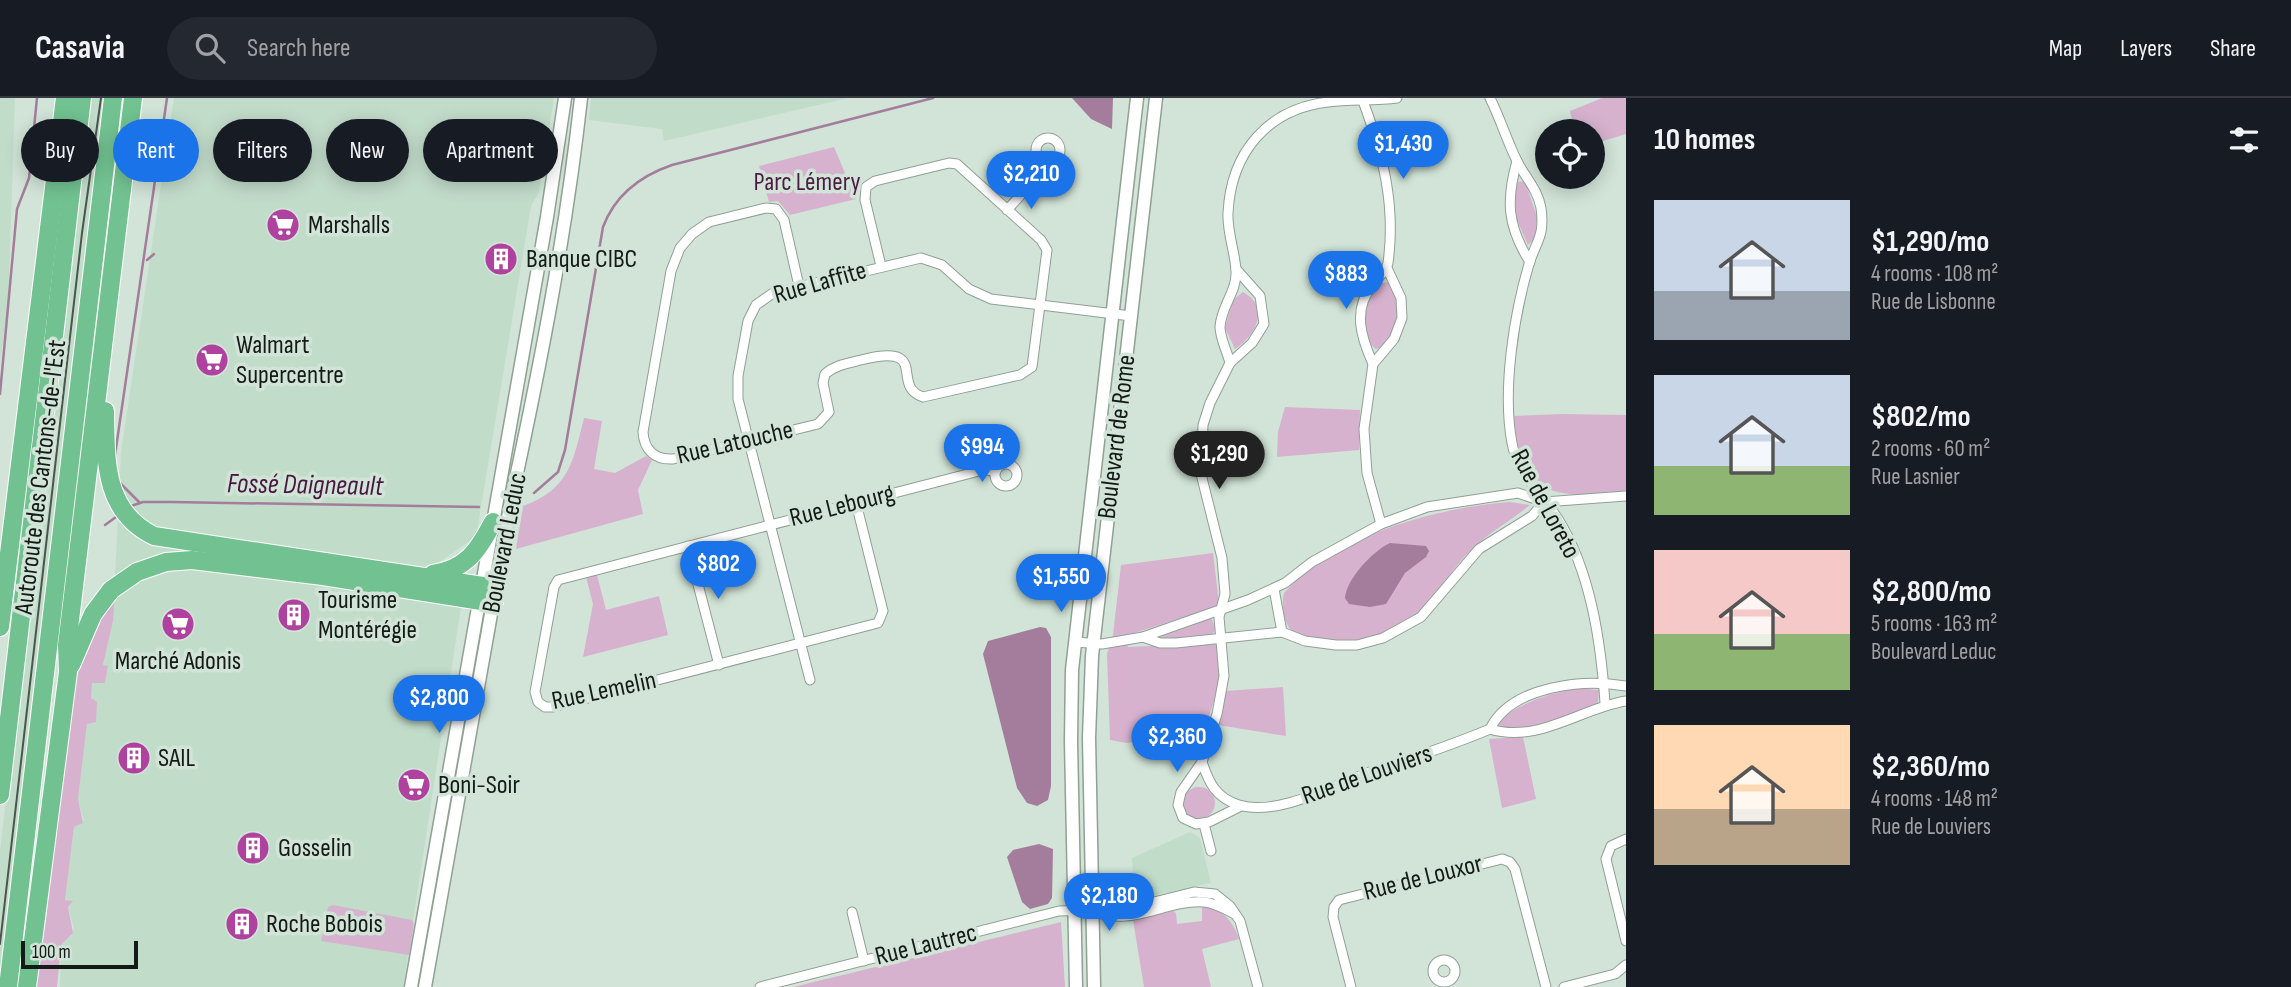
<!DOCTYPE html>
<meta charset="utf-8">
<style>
body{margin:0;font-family:"Sofia Sans Condensed",sans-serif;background:#242831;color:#f1f3f6;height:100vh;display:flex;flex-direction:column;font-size:26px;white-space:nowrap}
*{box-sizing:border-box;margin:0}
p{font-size:23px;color:#9ea1a6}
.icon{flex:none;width:38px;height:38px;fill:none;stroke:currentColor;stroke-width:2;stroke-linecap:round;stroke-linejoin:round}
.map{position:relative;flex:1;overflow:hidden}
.details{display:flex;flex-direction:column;background:#171b24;width:665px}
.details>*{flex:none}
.guide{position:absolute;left:21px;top:21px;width:665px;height:63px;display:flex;gap:14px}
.tools{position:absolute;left:1535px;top:21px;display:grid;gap:14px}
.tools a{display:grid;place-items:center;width:70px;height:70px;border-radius:50%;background:#171b24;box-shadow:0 4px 18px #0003;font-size:35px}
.scale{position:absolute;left:21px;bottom:18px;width:117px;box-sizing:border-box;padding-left:7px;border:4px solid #141a16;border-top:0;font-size:19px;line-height:24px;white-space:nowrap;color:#141a16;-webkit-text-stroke:5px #d1e4d7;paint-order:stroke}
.price{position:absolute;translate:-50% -60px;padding:0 16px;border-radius:24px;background:#1a73e8;color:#fff;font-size:23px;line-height:46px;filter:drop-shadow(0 2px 4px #0008)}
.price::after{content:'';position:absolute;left:50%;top:42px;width:21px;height:16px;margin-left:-10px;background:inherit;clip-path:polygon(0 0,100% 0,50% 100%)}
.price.active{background:#222;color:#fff}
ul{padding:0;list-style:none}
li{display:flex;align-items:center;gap:21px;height:175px;padding:0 28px}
li span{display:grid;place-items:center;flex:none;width:196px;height:140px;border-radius:0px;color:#555}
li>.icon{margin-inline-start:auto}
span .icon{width:84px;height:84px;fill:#fffc;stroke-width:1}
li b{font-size:30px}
h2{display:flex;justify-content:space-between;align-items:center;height:84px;padding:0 28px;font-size:30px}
.chip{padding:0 24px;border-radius:32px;background:#171b24;box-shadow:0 4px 18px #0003;font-size:24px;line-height:63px}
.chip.active{background:#1a73e8;color:#fff}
header{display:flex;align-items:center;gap:42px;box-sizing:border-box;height:98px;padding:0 35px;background:#171b24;border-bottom:2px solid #363941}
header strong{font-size:33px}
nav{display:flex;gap:38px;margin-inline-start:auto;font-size:24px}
.search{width:490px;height:63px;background:#242831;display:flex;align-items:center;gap:18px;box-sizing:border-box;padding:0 24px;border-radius:38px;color:#9ea1a6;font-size:26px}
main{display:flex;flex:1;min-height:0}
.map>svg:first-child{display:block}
.built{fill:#c2dcca}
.green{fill:#d7b2cf}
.water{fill:#a47d9c}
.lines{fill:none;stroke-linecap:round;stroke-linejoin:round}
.stream{stroke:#a47d9c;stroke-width:2.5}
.minor-casing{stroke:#8fa094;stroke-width:11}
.tertiary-casing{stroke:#8fa094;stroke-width:15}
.secondary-casing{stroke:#8fa094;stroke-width:15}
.motorway-casing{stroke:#fff;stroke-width:20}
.minor{stroke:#fff;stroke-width:9}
.tertiary{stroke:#fff;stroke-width:12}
.secondary{stroke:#fff;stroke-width:12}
.motorway{stroke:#72c291;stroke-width:18}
.tram{stroke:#4b554e;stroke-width:2}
.labels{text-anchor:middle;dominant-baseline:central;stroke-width:7;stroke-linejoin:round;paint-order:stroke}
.park-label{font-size:26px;fill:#4c1b44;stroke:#d1e4d7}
.poi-label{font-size:26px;fill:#141a16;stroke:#d1e4d7;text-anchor:start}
.street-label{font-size:26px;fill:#141a16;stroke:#d1e4d7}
.water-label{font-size:28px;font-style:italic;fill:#491841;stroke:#d1e4d7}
</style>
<header>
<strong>Casavia</strong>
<div class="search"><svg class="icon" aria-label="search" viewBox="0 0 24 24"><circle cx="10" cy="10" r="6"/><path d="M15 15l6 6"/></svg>Search here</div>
<nav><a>Map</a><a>Layers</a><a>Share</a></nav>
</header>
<main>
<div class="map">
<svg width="1626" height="889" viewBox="0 0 1626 889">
<rect width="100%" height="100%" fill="#d1e4d7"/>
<g class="built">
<path d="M0,0H15L8,213L0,263Z"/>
<path d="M88,0H106L0,889V753Z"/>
<path d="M174,0H554L539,94L531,108L476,439L439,464L435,503L461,509L403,889H60L61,847L71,838L74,830L68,809L71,806L65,803L74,729L84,723L78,701L92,584L105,585L108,568L103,567L113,523L121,354Z"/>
<path d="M591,0H848L664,43L662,31L589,22Z"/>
<path d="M1190,734L1200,740L1211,785L1135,802L1132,760Z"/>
</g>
<g class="green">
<path d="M1602,0H1626V36L1593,46L1592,33H1574L1570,13Z"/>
<path d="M834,49L845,75L857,89L856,101L790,117L778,103L769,104L759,68Z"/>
<path d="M1525,83L1537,119L1535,140L1528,147L1515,118L1516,87L1518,84Z"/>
<path d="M1387,184C1404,198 1402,248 1376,251C1357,239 1362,187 1387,184Z"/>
<path d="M1243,194C1271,209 1256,237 1235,251L1225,230L1233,202Z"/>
<path d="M1285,309L1360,312L1359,352L1277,359L1278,334Z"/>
<path d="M1562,316L1626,317V395C1556,400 1519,401 1514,318Z"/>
<path d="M584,320L602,323L594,371L615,375L646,358L652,362L638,392L643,416L516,451L523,408C570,391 573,363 584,320Z"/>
<path d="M1510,404L1530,407C1510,423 1488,435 1470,453C1452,470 1441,493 1423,511C1392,541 1339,554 1298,537C1283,530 1281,509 1284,495C1333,438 1438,409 1510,404Z"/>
<path d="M1213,455L1219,505L1216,509L1125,538L1128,549L1211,545L1217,547L1220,582L1205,632L1127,645L1110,642L1107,556L1113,537L1121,467Z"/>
<path d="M597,477L606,512L659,498L668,537L583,559L593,506L586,479Z"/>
<path d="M115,496L113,523L103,567L108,568L105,585H92L91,600L97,604L96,624L87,626L78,701L83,725L74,729L65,802L73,803L68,809L73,835L61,847L57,889H33L46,822L59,702L80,561L89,536Z"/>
<path d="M1211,520L1216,531L1212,537L1163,542L1160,539Z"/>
<path d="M1283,589L1286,638L1218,627L1226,593Z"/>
<path d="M1577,590L1599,592L1598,605C1578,616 1518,640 1498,628V623C1523,604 1547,596 1577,590Z"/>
<path d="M1523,639L1536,701L1502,710L1489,641Z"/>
<circle cx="1199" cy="705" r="16"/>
<path d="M333,807L412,822L414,826L409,857L321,843L328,809Z"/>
<path d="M1202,808C1222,810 1233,823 1239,841L1202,851L1211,889H1144L1133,822L1173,813L1176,815L1177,826L1202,823Z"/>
<path d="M1061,824L1065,889H793Z"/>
</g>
<g class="water">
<path d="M1072,0H1113L1112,31L1091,21Z"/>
<path d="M1390,445L1426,448L1429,453L1426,459L1405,475L1386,506L1370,509L1349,506L1345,500C1347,480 1373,453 1390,445Z"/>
<path d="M1040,529L1046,530L1051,539V688L1048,702L1037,708L1027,705L1017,690L983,556L988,543Z"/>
<path d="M1039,746L1053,751L1052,800L1048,806L1030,811L1022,804L1007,759L1013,752Z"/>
</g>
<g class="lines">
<g class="stream">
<path d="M147,162L154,156"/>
<path d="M0,296L17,111L29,80L37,0"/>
<path d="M115,357L167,0"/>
<path d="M119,384L139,404"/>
<path d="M534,395L558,374L565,352L603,129C615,97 640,78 672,67L933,0"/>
<path d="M131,408L143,404H171L479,409"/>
<path d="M105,427L116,419"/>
</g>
<defs>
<g id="minor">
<path d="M1490,0C1500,20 1507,43 1517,63C1525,79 1538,92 1541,110C1545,139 1536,143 1529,166C1514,217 1502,292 1512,345C1517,375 1542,396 1558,421C1591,474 1601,545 1605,605"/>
<path d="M1363,3C1383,57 1396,107 1388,165C1386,174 1378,179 1373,186C1352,212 1361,239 1373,266"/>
<circle cx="1048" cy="52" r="12"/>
<path d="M1517,63C1506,102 1507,128 1530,164"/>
<path d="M1007,112L1043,73L1047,64"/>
<path d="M1236,171L1260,198L1264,226L1252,245L1230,265L1210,305L1203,327L1201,376L1222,460L1225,496L1219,519L1224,578L1217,616L1202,664L1181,694L1178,707L1183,720L1196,726L1209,724L1241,708"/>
<path d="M799,188L784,122L776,111L766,110L709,124L692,136L680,150L671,173L643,334C644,352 655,362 673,361L818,326L829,314L823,285L825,276C835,267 849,265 861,262C932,244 889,288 923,299L1020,277L1032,269L1047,152L1041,142L957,66L949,65L875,83L866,89L865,102L881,168"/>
<path d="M1230,265C1227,253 1220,240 1220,229C1221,208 1237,194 1236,173C1235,153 1227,135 1228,115C1231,55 1267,11 1328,4C1351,1 1374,3 1397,0"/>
<circle cx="1006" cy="377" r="11"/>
<path d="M856,405L883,513L878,525L553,609H545L538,604L535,594L554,489L558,482L983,372L996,373"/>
<path d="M1381,426L1367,375L1364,331L1373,266L1394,241L1402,220L1401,200L1387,170"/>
<path d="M688,448L719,567"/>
<path d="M1274,491L1282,534"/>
<path d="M1143,539L1160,545H1176L1282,534L1305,543L1336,547H1357L1383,540L1421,519L1479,451L1532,418L1544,404"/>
<path d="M1075,544L1102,546L1143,539L1248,502L1285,485L1312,464L1381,426L1427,409L1518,395L1544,404L1626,398"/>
<path d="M810,582L738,301V278L748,223L756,207L773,195L921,160L942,167L969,191L991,201L1131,218"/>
<path d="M1490,631C1512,587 1584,581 1626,588"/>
<path d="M1202,664C1209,685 1216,700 1239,707C1278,719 1336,686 1373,673C1413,660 1452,647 1490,631C1538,646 1581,610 1626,603"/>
<path d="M1204,726L1211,753"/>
<path d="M1626,741L1611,748L1606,761L1626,843"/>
<path d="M1092,812C1130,831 1166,801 1204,804C1215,805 1225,811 1235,816"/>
<path d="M852,814L864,863"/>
<circle cx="1444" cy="873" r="11"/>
<path d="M760,889L1059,813L1092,812L1101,807L1134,809L1194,794L1215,796L1230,808L1240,823L1258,889"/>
<path d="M1351,889L1333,819L1334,809L1339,802L1502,761L1510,764L1515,771L1546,889"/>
<path d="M1564,889L1615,876L1626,867"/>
</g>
<g id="tertiary">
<path d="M411,889L547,119L565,0"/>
<path d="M425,889L511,403C540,269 566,136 581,0"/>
</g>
<g id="secondary">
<path d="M1076,889L1071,643L1072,572L1137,0"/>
<path d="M1094,889L1089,640L1092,558L1156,0"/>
</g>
<g id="motorway">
<path d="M105,313C106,362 103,413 154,438L496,490"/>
<path d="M433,476C466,471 478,453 493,424"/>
<path d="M0,529L65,0"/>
<path d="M71,567L93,516L111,492L137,474L166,464L192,462L323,478L494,505"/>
<path d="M0,697L82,0"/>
<path d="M8,889L113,0"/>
<path d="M27,889L68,574L67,547L133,0"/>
</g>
</defs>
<use href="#minor" class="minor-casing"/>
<use href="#tertiary" class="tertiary-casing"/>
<use href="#secondary" class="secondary-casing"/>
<use href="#motorway" class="motorway-casing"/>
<use href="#minor" class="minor"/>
<use href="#tertiary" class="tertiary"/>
<use href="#secondary" class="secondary"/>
<use href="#motorway" class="motorway"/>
<path class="tram" d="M0,846L82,135L101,0"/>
</g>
<defs>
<symbol id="supermarket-disc" viewBox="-11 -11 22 22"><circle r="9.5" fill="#b0429f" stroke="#d1e4d7"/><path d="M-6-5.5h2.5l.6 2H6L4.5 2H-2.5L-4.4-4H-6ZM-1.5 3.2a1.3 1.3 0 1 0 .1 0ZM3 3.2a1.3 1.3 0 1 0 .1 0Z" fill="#fff"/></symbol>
<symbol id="building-disc" viewBox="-11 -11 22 22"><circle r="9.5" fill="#b0429f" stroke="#d1e4d7"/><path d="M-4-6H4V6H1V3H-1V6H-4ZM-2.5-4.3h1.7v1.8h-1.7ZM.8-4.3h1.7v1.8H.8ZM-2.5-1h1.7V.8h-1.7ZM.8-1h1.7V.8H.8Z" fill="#fff"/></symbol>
</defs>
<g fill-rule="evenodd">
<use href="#supermarket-disc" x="264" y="108" width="38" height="38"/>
<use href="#building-disc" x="482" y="142" width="38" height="38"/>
<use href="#supermarket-disc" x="193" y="243" width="38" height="38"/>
<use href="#building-disc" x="275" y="498" width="38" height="38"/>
<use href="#supermarket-disc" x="159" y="507" width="38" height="38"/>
<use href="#building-disc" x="115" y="641" width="38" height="38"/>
<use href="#supermarket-disc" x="395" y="668" width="38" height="38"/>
<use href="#building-disc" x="234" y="731" width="38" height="38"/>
<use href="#building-disc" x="223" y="807" width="38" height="38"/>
</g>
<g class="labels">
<g class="park-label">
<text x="807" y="84">Parc Lémery</text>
</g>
<g class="poi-label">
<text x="308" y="127">Marshalls</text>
<text x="526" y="161">Banque CIBC</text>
<text x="236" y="247">Walmart<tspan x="236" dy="30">Supercentre</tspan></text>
<text x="318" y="502">Tourisme<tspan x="318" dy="30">Montérégie</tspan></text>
<text x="178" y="563" text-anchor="middle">Marché Adonis</text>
<text x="158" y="660">SAIL</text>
<text x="438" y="687">Boni-Soir</text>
<text x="278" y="750">Gosselin</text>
<text x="266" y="826">Roche Bobois</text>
</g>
<g class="street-label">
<text transform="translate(820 185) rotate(-16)">Rue Laffite</text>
<text transform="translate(1117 339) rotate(-83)">Boulevard de Rome</text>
<text transform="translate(735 345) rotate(-13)">Rue Latouche</text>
<text transform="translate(41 379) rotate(-83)">Autoroute des Cantons-de-l'Est</text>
<text transform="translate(1545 406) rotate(62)">Rue de Loreto</text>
<text transform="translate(842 408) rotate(-14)">Rue Lebourg</text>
<text transform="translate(505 445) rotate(-79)">Boulevard Leduc</text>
<text transform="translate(604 593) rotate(-12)">Rue Lemelin</text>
<text transform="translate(1367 677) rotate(-19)">Rue de Louviers</text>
<text transform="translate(1423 780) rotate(-14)">Rue de Louxor</text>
<text transform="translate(926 847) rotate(-14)">Rue Lautrec</text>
</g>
<g class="water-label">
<text transform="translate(305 387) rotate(1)">Fossé Daigneault</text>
</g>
</g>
</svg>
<div class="tools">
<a><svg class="icon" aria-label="locate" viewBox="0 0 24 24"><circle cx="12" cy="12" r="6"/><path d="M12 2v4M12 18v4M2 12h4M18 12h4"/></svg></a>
</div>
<div class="scale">100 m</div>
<b class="price" style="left:1403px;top:83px">$1,430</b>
<b class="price" style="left:1031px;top:113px">$2,210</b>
<b class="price" style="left:1346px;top:213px">$883</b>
<b class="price" style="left:982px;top:386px">$994</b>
<b class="price active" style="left:1219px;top:393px">$1,290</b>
<b class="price" style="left:718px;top:503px">$802</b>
<b class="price" style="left:1061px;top:516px">$1,550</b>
<b class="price" style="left:439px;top:637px">$2,800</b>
<b class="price" style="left:1177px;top:676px">$2,360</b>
<b class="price" style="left:1109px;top:835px">$2,180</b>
<div class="guide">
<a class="chip">Buy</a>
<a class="chip active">Rent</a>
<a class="chip">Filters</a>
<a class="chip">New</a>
<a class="chip">Apartment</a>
</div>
</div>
<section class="details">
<h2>10 homes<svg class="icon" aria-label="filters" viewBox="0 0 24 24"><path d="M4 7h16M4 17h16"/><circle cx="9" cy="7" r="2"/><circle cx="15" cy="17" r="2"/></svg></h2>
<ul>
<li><span style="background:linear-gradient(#c9d6e8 65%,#9aa5b1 0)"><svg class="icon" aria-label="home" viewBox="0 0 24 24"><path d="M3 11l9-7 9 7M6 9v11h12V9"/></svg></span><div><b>$1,290/mo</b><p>4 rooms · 108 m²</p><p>Rue de Lisbonne</p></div></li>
<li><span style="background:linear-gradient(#c9d6e8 65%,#8fb573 0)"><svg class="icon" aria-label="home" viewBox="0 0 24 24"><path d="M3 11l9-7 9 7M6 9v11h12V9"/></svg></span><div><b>$802/mo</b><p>2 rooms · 60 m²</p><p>Rue Lasnier</p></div></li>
<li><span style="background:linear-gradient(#f6c9c9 60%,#8fb573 0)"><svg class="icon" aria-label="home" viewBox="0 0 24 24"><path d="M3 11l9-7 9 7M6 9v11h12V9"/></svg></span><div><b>$2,800/mo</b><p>5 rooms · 163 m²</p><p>Boulevard Leduc</p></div></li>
<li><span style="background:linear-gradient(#ffd9b3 60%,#b9a48a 0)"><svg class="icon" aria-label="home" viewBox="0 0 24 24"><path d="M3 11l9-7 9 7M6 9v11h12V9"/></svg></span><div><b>$2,360/mo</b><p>4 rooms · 148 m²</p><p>Rue de Louviers</p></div></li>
</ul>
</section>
</main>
